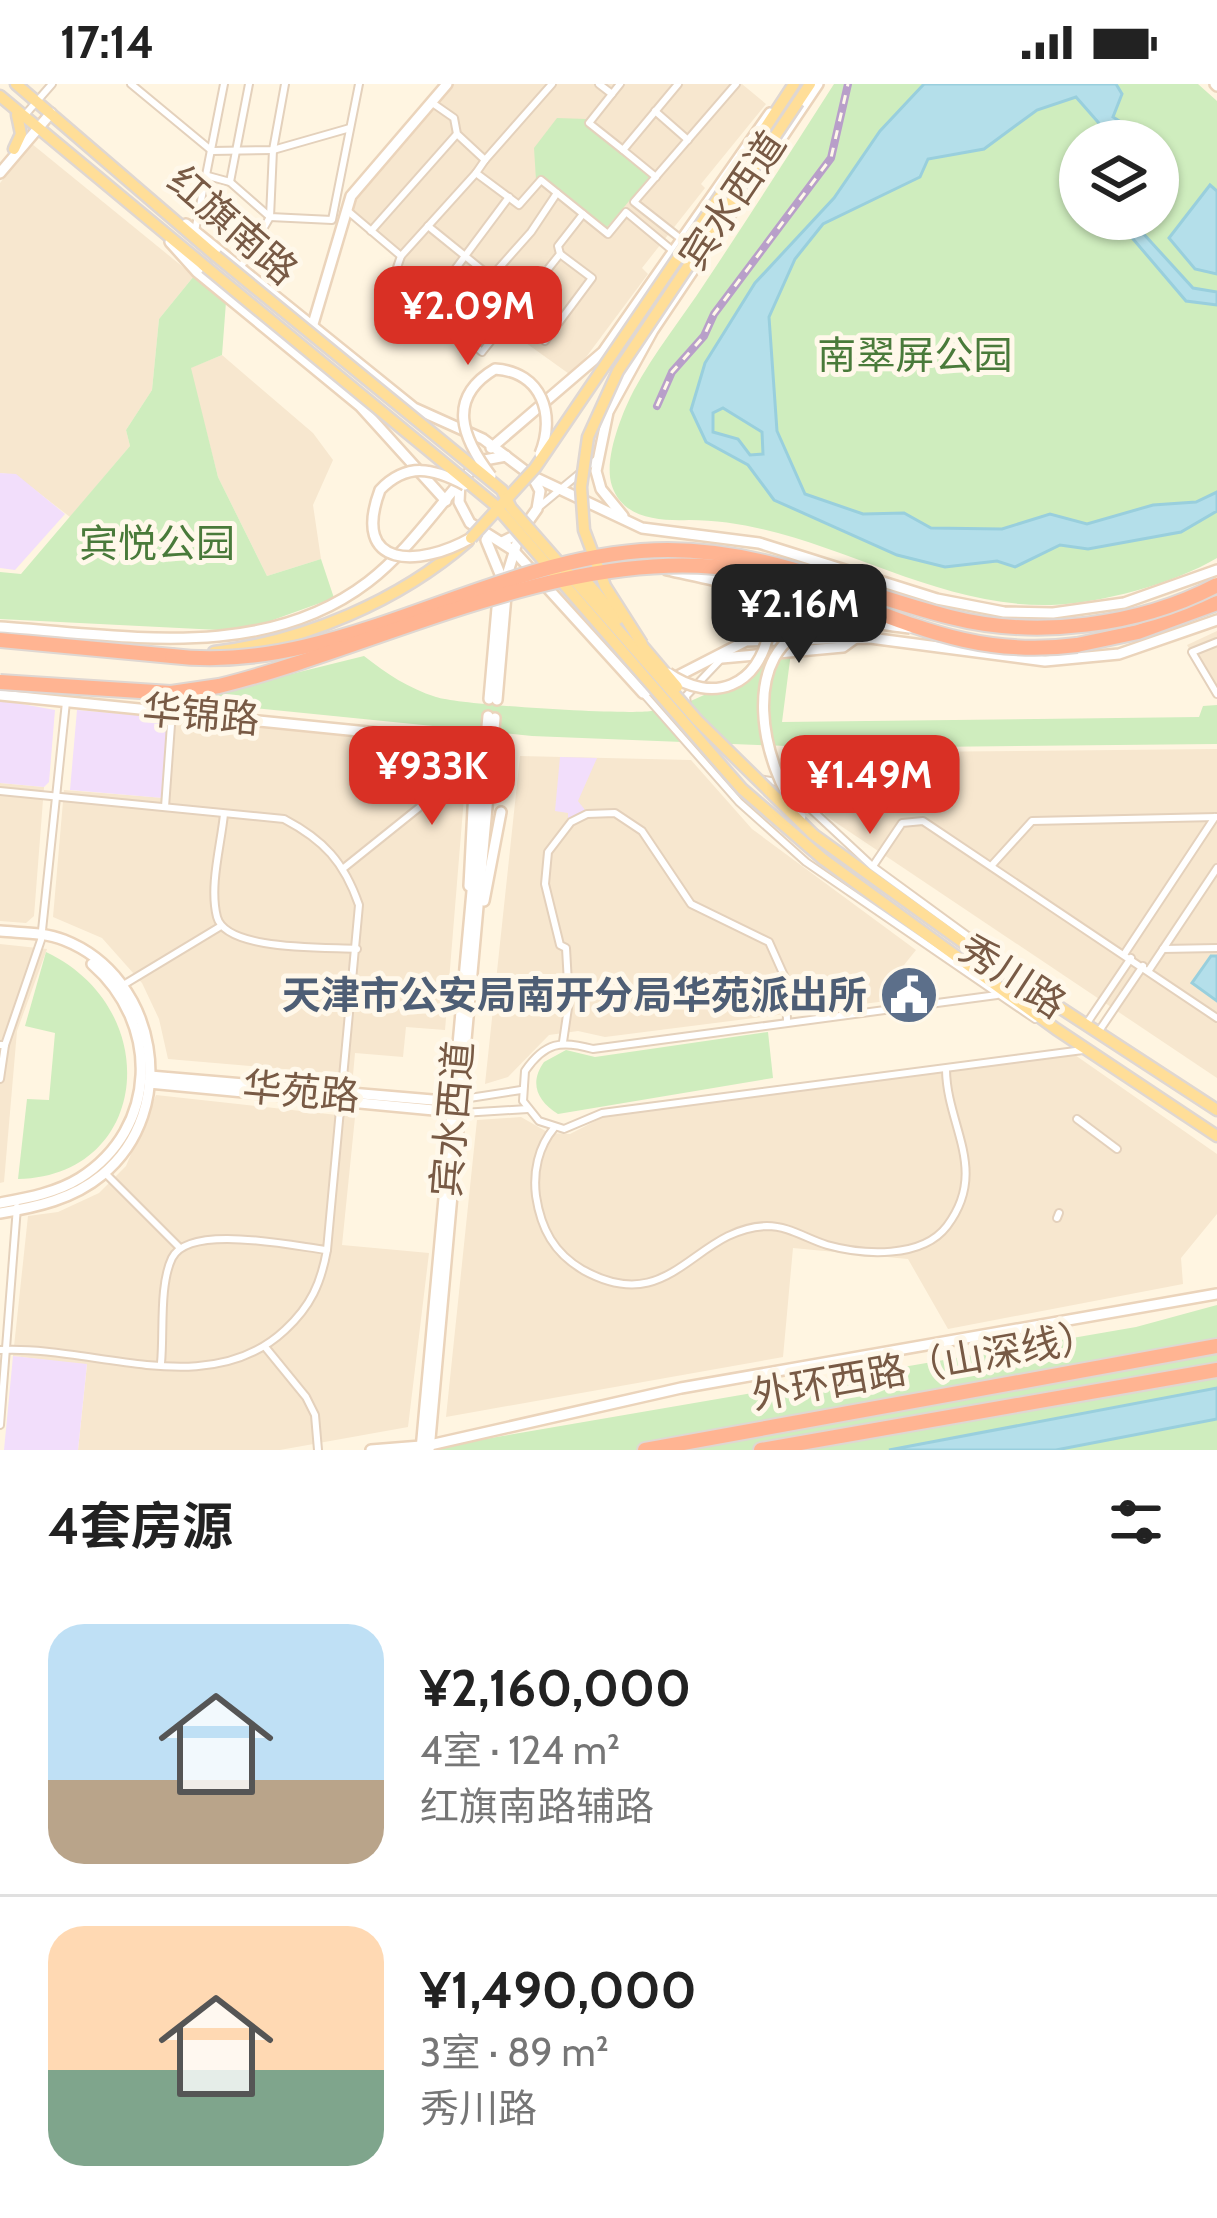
<!DOCTYPE html>
<html lang="zh">
<meta charset="utf-8">
<style>
body{margin:0;font-family:Cabin,"Noto Sans SC",sans-serif;background:#f2f2f2;color:#222;height:100vh;display:flex;flex-direction:column;font-size:45px;white-space:nowrap}
*{box-sizing:border-box;margin:0}
p{font-size:39px;color:#767676}
.icon{flex:none;width:66px;height:66px;fill:none;stroke:currentColor;stroke-width:2;stroke-linecap:round;stroke-linejoin:round}
.map{position:relative;height:1366px;overflow:hidden}
.panel{display:flex;flex-direction:column;background:#fff;flex:1}
.panel>*{flex:none}
.controls{position:absolute;left:1059px;top:36px;display:grid;gap:24px}
.controls a{display:grid;place-items:center;width:120px;height:120px;border-radius:50%;background:#fff;box-shadow:0 3px 9px #0004;font-size:60px}
.price{position:absolute;translate:-50% -102px;padding:0 27px;border-radius:24px;background:#d93025;color:#fff;font-size:39px;line-height:78px;filter:drop-shadow(0 3px 6px #0008)}
.price::after{content:'';position:absolute;left:50%;top:72px;width:36px;height:27px;margin-left:-18px;background:inherit;clip-path:polygon(0 0,100% 0,50% 100%)}
.price.on{background:#222;color:#fff}
ul{padding:0;list-style:none}
li{display:flex;align-items:center;gap:36px;height:300px;padding:0 48px}
li+li{border-top:3px solid #e0e0e0}
li span{display:grid;place-items:center;flex:none;width:336px;height:240px;border-radius:36px;color:#555}
li>.icon{margin-inline-start:auto}
span .icon{width:144px;height:144px;fill:#fffc;stroke-width:1}
li b{font-size:51px}
h2{display:flex;justify-content:space-between;align-items:center;height:144px;padding:0 48px;font-size:51px}
.status{display:flex;justify-content:space-between;align-items:center;height:84px;padding:0 60px;background:#fff;direction:ltr}
.status svg{height:33px;fill:currentColor}
.map>svg:first-child{display:block}
.residential{fill:#f7e7cf}
.education{fill:#f2defb}
.green{fill:#cfedbe;fill-rule:evenodd}
.water{fill:#b4dfea;stroke:#99cfdd;stroke-width:3;fill-rule:evenodd}
.lines{fill:none;stroke-linecap:round;stroke-linejoin:round}
.street-casing{stroke:#e4d1bc;stroke-width:10}
.secondary-casing{stroke:#ebd4bb;stroke-width:14}
.primary-casing{stroke:#dfd7d2;stroke-width:15}
.highway-casing{stroke:#dfd7d2;stroke-width:18}
.street{stroke:#fff;stroke-width:6}
.secondary{stroke:#fff;stroke-width:9}
.primary{stroke:#ffde98;stroke-width:10}
.highway{stroke:#ffb492;stroke-width:14}
.rail-casing{stroke:#b89fc9;stroke-width:8}
.rail{stroke:#fff8ea;stroke-width:3;stroke-dasharray:9;stroke-linecap:butt}
.secondary-bridge-casing{stroke:#ebd4bb;stroke-width:14;stroke-linecap:butt}
.primary-bridge-casing{stroke:#dfd7d2;stroke-width:15;stroke-linecap:butt}
.highway-bridge-casing{stroke:#dfd7d2;stroke-width:18;stroke-linecap:butt}
.secondary-bridge{stroke:#fff;stroke-width:9}
.primary-bridge{stroke:#ffde98;stroke-width:10}
.highway-bridge{stroke:#ffb492;stroke-width:14}
.labels{text-anchor:middle;dominant-baseline:central;stroke-width:10;stroke-linejoin:round;paint-order:stroke}
.street-label{font-size:39px;fill:#785a45;stroke:#fff8ea}
.park-label{font-size:39px;fill:#497a3a;stroke:#fff8ea}
.service-label{font-size:39px;font-weight:bold;fill:#4e5e75;stroke:#fff8ea;text-anchor:end}
</style>
<div class="status"><b>17:14</b><svg viewBox="0 0 49 12"><path d="M0 12V9h3v3zM5 12V6h3v6zM10 12V3h3v9zM15 12V0h3v12zM26 1h20v11H26zM47 4h2v5h-2z"/></svg></div>
<div class="map">
<svg width="1217" height="1366" viewBox="0 0 1217 1366">
<rect width="100%" height="100%" fill="#fff5e1"/>
<g class="residential">
<path d="M447,0H742L766,20L701,100L705,104L642,184L648,190L572,292L512,249L482,268L393,195L400,172L346,126L351,112Z"/>
<path d="M32,60L194,192L159,235L152,306L126,346L130,362L70,433L16,391L0,389V99Z"/>
<path d="M222,271L313,349L333,376L313,421L321,475L267,492L218,393L190,284Z"/>
<path d="M1217,547V610L1187,561Z"/>
<path d="M172,634L468,664L445,946L406,943L403,973L355,969L353,991L168,975L159,935L142,899L102,854L53,833L64,706L165,714Z"/>
<path d="M1217,665V994L826,732L800,694L794,669Z"/>
<path d="M520,672L691,676L752,745L916,866L892,896L894,916L605,953L578,947L549,951L508,993L485,1000Z"/>
<path d="M0,699L44,703L34,832L26,839L0,837Z"/>
<path d="M0,860L47,865L17,947L4,1098L0,1099Z"/>
<path d="M1075,971L1217,1070V1130L1181,1174L1183,1200L948,1245L908,1175L793,1164L783,1273L446,1333L477,1036L521,1033L549,1049L570,1050L605,1032Z"/>
<path d="M156,1011L355,1033L342,1161L429,1169L408,1343L280,1366H78L87,1281L13,1272L28,1132L58,1128L99,1109L126,1082Z"/>
</g>
<g class="education">
<path d="M0,389L16,390L65,430L15,486L0,484Z"/>
<path d="M0,616L55,626L49,698L44,703L0,699Z"/>
<path d="M77,626L171,634L163,714L70,706Z"/>
<path d="M560,673L597,674L578,717L585,726L568,736V729L555,727Z"/>
<path d="M13,1272L87,1280L78,1366H4Z"/>
</g>
<g class="green">
<path d="M834,0H1198L1217,17V474C1173,500 1102,519 1051,521C923,524 814,436 689,436C660,437 623,435 612,402C603,376 622,329 634,306C654,269 682,234 705,199C749,133 791,67 834,0ZM1080,57H1158V135H1080Z"/>
<path d="M557,34L587,35L651,91L603,148L536,96L534,64Z"/>
<path d="M194,192L226,218L222,271L191,284L218,393L267,492L321,475L334,514L259,541L219,546L0,535V488L21,490L130,362L126,346L152,306L159,235Z"/>
<circle cx="481" cy="240" r="15"/>
<path d="M719,494L801,508L854,532L840,550L794,545L782,638L1199,633L1203,622L1217,621V660L837,664L532,652L183,617L364,572C387,590 408,604 436,613C460,621 624,631 651,627C696,621 743,596 766,557L757,525Z"/>
<path d="M46,868C165,924 151,1092 18,1095L27,1015L49,1016L55,949L25,942Z"/>
<path d="M768,948L773,994L558,1030C537,1017 529,999 544,978L566,966L595,973Z"/>
<path d="M1217,1221V1366H421L1136,1243Z"/>
</g>
<g class="water">
<path d="M924,0H1116L1122,10L1113,33L1124,40L1129,57L1112,54L1076,13L1037,26L984,65L928,75L920,93L823,140L795,175L769,233L777,347L805,410L863,430L904,429L931,444L1002,445L1050,430L1087,440L1153,421L1196,418L1217,408V427L1181,448L1088,465L1060,461L1015,483L997,477L945,483L897,471L774,416L748,381L706,358L691,326L705,279L755,199L834,114L880,47ZM723,324L762,348L763,370L750,371L738,355L713,348V329Z"/>
<path d="M1210,101L1217,107V190L1195,185L1169,154Z"/>
<path d="M1116,135H1130L1193,204L1217,208V221L1186,217Z"/>
<path d="M1211,872H1217V917L1192,899Z"/>
<path d="M1217,1304V1335L1056,1366H889Z"/>
</g>
<g class="lines">
<defs>
<g id="street">
<path d="M131,0L212,67L273,66L350,44"/>
<path d="M599,0L612,10L620,0"/>
<path d="M612,10L589,39L623,66L678,0"/>
<path d="M431,18L454,34L457,50L485,76L476,89L519,121L541,96L608,150L626,128L673,167"/>
<path d="M655,27L688,56"/>
<path d="M24,32L52,0"/>
<path d="M623,66L656,93"/>
<path d="M485,76L552,0"/>
<path d="M208,92L230,98L270,133L332,136L359,0"/>
<path d="M230,98L249,0"/>
<path d="M349,128L401,172L393,195L482,268L560,170L558,162L583,130"/>
<path d="M428,142L491,193L454,245"/>
<path d="M195,147L224,0"/>
<path d="M371,147L456,51"/>
<path d="M681,155L634,118L736,0"/>
<path d="M401,172L476,89"/>
<path d="M242,181L270,133L273,66L285,0"/>
<path d="M491,193L531,148L557,109"/>
<path d="M427,223L509,113"/>
<path d="M545,257L592,194L560,170"/>
<path d="M539,423L597,375"/>
<path d="M1217,558L1192,568L1217,610"/>
<path d="M643,609L739,718L806,778L1035,935"/>
<path d="M687,621L686,612L722,574"/>
<path d="M758,695L783,699L872,782L1047,910"/>
<path d="M0,707L284,735C324,756 344,778 359,821L327,1166C321,1199 311,1222 285,1246C208,1318 94,1261 0,1266"/>
<path d="M165,723L172,627"/>
<path d="M224,730C221,761 209,802 217,833C226,867 325,863 357,865"/>
<path d="M992,781L1032,737L1217,733"/>
<path d="M873,782L902,739L923,737L1217,934"/>
<path d="M345,783L421,722L427,656"/>
<path d="M1163,865L1217,864"/>
<path d="M1125,869L1215,733"/>
<path d="M1149,886L1217,784"/>
<path d="M120,903L221,842"/>
<path d="M997,911L593,965C561,956 545,958 525,987L523,1017L539,1037L564,1045L602,1029L1083,966"/>
<path d="M1087,939L1131,874"/>
<path d="M1099,947L1143,882"/>
<path d="M563,958L569,917L566,864L560,861L545,800L548,768L571,738L587,730L615,729L642,747L691,820L769,858L786,896L787,937"/>
<path d="M0,961H5L0,995"/>
<path d="M5,961L41,856L66,618"/>
<path d="M463,1015L521,1006"/>
<path d="M462,1029L528,1025"/>
<path d="M1077,1035L1117,1065"/>
<path d="M554,1044C538,1063 533,1088 536,1112C541,1145 554,1169 583,1186C672,1235 693,1144 767,1142C789,1142 807,1155 827,1161C863,1171 922,1175 947,1142C989,1086 947,1043 946,986"/>
<path d="M105,1089L179,1163"/>
<path d="M1057,1134L1059,1129"/>
<path d="M266,1264L306,1313L315,1331L318,1366"/>
<path d="M161,1279C164,1249 159,1201 172,1174C189,1139 292,1162 327,1166"/>
<path d="M0,1341L17,1123"/>
</g>
<g id="secondary">
<path d="M1215,0L1217,2"/>
<path d="M0,89L51,29"/>
<path d="M186,140L414,324L483,355L532,392L540,407L537,425L520,449L502,458"/>
<path d="M170,158L197,188L360,322L446,417"/>
<path d="M313,240L351,112L447,0"/>
<path d="M491,364L603,268L770,29"/>
<path d="M506,372L479,377L460,399L459,418L470,439L513,466L643,609L655,603"/>
<path d="M532,392L642,444L759,459L937,515L1004,528L1053,529L1124,519L1217,486"/>
<path d="M623,432L601,405L596,387L608,328L653,246L818,0"/>
<path d="M486,456L500,490L489,615"/>
<path d="M667,486C708,496 761,498 769,547"/>
<path d="M0,543C123,551 262,579 368,498C402,472 429,435 456,403"/>
<path d="M722,574L843,563L865,547L879,507"/>
<path d="M670,596L746,557L870,554L1045,577L1119,570L1217,536"/>
<path d="M0,611L468,658L476,667L469,802"/>
<path d="M497,616L508,488L520,449"/>
<path d="M484,817L501,728"/>
<path d="M0,847C21,849 44,848 64,856C158,893 181,1026 102,1091C73,1115 37,1123 0,1129"/>
<path d="M150,992L456,1018"/>
<path d="M149,999L455,1028"/>
<path d="M0,1119C27,1114 56,1109 80,1094C159,1044 160,939 92,880"/>
<path d="M430,1361L681,1304L1217,1210"/>
<path d="M371,1366L421,1362"/>
<path d="M421,1366L488,632"/>
<path d="M429,1366L495,634"/>
</g>
<g id="primary">
<path d="M16,0L216,172"/>
<path d="M0,12L206,183"/>
<path d="M798,18L810,0"/>
<path d="M14,65L21,50L17,31"/>
<path d="M745,75L794,0"/>
<path d="M214,568C305,557 399,517 468,457"/>
<path d="M814,751L990,878L1217,1026"/>
<path d="M823,775L1056,945L1217,1052"/>
</g>
<g id="highway">
<path d="M0,556L172,572"/>
<path d="M1077,561L1138,548L1217,519"/>
<path d="M645,1366L1217,1262"/>
<path d="M761,1366L1217,1286"/>
</g>
</defs>
<use href="#street" class="street-casing"/>
<use href="#secondary" class="secondary-casing"/>
<use href="#primary" class="primary-casing"/>
<use href="#highway" class="highway-casing"/>
<use href="#street" class="street"/>
<use href="#secondary" class="secondary"/>
<use href="#primary" class="primary"/>
<use href="#highway" class="highway"/>
<defs>
<path id="rail" d="M657,322L672,288L704,252L714,230L831,74L848,0"/>
</defs>
<use href="#rail" class="rail-casing"/>
<use href="#rail" class="rail"/>
<defs>
<g id="secondary-bridge">
<path d="M491,392C462,354 446,314 495,285C542,288 556,331 540,370"/>
<path d="M465,401C433,384 407,378 380,406C350,486 420,483 471,454"/>
<path d="M668,589C713,621 759,602 769,547"/>
<path d="M801,732C762,683 735,565 817,540C846,531 880,541 910,544"/>
</g>
<g id="primary-bridge">
<path d="M216,172L502,406L511,424L697,636L814,751"/>
<path d="M206,183L495,421L742,705L823,775"/>
<path d="M471,454L535,384L745,75"/>
<path d="M580,490L618,535"/>
<path d="M639,558L677,603"/>
<path d="M642,560L605,502L584,446L581,403L588,353L618,287L798,18"/>
</g>
<g id="highway-bridge">
<path d="M172,572C341,593 498,466 668,466C769,466 854,509 950,533C1036,555 1139,542 1217,501"/>
<path d="M0,598L171,609L219,602C382,562 571,458 742,486C864,507 940,579 1077,561"/>
</g>
</defs>
<use href="#secondary-bridge" class="secondary-bridge-casing"/>
<use href="#primary-bridge" class="primary-bridge-casing"/>
<use href="#highway-bridge" class="highway-bridge-casing"/>
<use href="#secondary-bridge" class="secondary-bridge"/>
<use href="#primary-bridge" class="primary-bridge"/>
<use href="#highway-bridge" class="highway-bridge"/>
</g>
<defs>
<symbol id="civic-disc" viewBox="-11 -11 22 22"><circle r="9.5" fill="#5c6f8a" stroke="#fff8ea"/><path d="M-.6-6.5H3V-4.5H.6V-3L4-1V1h2V6H-6V1h2V-1L-.6-3ZM-1.2 2.5V6h2.4V2.5Z" fill="#fff"/></symbol>
</defs>
<g fill-rule="evenodd">
<use href="#civic-disc" x="876" y="878" width="66" height="66"/>
</g>
<g class="labels">
<g class="street-label">
<text transform="translate(732 116) rotate(-56)">宾水西道</text>
<text transform="translate(233 141) rotate(41)">红旗南路</text>
<text transform="translate(201 630) rotate(5)">华锦路</text>
<text transform="translate(1013 892) rotate(33)">秀川路</text>
<text transform="translate(301 1007) rotate(5)">华苑路</text>
<text transform="translate(452 1035) rotate(-85)">宾水西道</text>
<text transform="translate(925 1281) rotate(-10)">外环西路（山深线）</text>
</g>
<g class="park-label">
<text x="915" y="271">南翠屏公园</text>
<text x="157" y="459">宾悦公园</text>
</g>
<g class="service-label">
<text x="867" y="911">天津市公安局南开分局华苑派出所</text>
</g>
</g>
</svg>
<div class="controls">
<a><svg class="icon" aria-label="layers" viewBox="0 0 24 24"><path d="M12 4l9 5-9 5-9-5zM3 14l9 5 9-5"/></svg></a>
</div>
<b class="price" style="left:468px;top:284px">¥2.09M</b>
<b class="price on" style="left:799px;top:582px">¥2.16M</b>
<b class="price" style="left:432px;top:744px">¥933K</b>
<b class="price" style="left:870px;top:753px">¥1.49M</b>
</div>
<section class="panel">
<h2>4套房源<svg class="icon" aria-label="filters" viewBox="0 0 24 24"><path d="M4 7h16M4 17h16"/><circle cx="9" cy="7" r="2"/><circle cx="15" cy="17" r="2"/></svg></h2>
<ul>
<li><span style="background:linear-gradient(#bfe0f5 65%,#b9a48a 0)"><svg class="icon" aria-label="home" viewBox="0 0 24 24"><path d="M3 11l9-7 9 7M6 9v11h12V9"/></svg></span><div><b>¥2,160,000</b><p>4室 · 124 m²</p><p>红旗南路辅路</p></div></li>
<li><span style="background:linear-gradient(#ffd9b3 60%,#7fa58c 0)"><svg class="icon" aria-label="home" viewBox="0 0 24 24"><path d="M3 11l9-7 9 7M6 9v11h12V9"/></svg></span><div><b>¥1,490,000</b><p>3室 · 89 m²</p><p>秀川路</p></div></li>
</ul>
</section>
